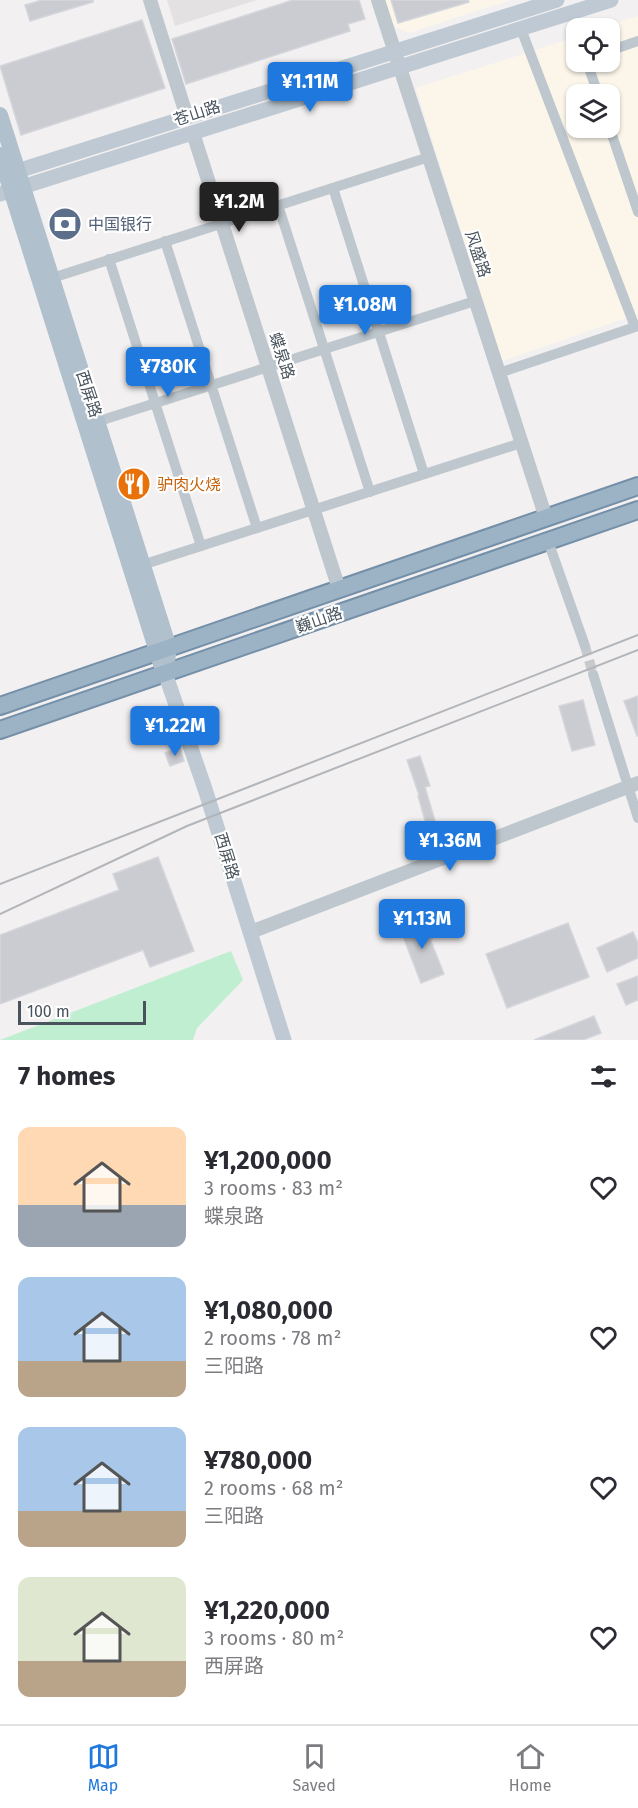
<!DOCTYPE html>
<meta charset="utf-8">
<style>
body{margin:0;font-family:"Fira Sans","Noto Sans SC",sans-serif;background:#f7f7f7;color:#2b2b33;height:100vh;display:flex;flex-direction:column;font-size:22px;white-space:nowrap}
*{box-sizing:border-box;margin:0}
p{font-size:20px;color:#7c7c81}
.icon{flex:none;width:33px;height:33px;fill:none;stroke:currentColor;stroke-width:2;stroke-linecap:round;stroke-linejoin:round}
.map{position:relative;height:1040px;overflow:hidden}
.sheet{display:flex;flex-direction:column;background:#fff;flex:1}
.sheet>*{flex:none}
.tools{position:absolute;left:566px;top:18px;display:grid;gap:12px}
.tools a{display:grid;place-items:center;width:54px;height:54px;border-radius:12px;background:#fff;box-shadow:0 2px 4px #0004;font-size:30px}
.scale{position:absolute;left:18px;bottom:15px;width:128px;box-sizing:border-box;padding-left:6px;border:3px solid #48535c;border-top:0;font-size:16px;line-height:21px;white-space:nowrap;color:#48535c;-webkit-text-stroke:4px #fff;paint-order:stroke}
.price{position:absolute;translate:-50% -51px;padding:0 14px;border-radius:6px;background:#1f78dd;color:#fff;font-size:20px;line-height:39px;filter:drop-shadow(0 2px 3px #0008)}
.price::after{content:'';position:absolute;left:50%;top:36px;width:18px;height:14px;margin-left:-9px;background:inherit;clip-path:polygon(0 0,100% 0,50% 100%)}
.price.current{background:#222;color:#fff}
ul{padding:0;list-style:none}
li{display:flex;align-items:center;gap:18px;height:150px;padding:0 18px}
li span{display:grid;place-items:center;flex:none;width:168px;height:120px;border-radius:12px;color:#555}
li>.icon{margin-inline-start:auto}
span .icon{width:72px;height:72px;fill:#fffc;stroke-width:1}
li b{font-size:26px}
h2{display:flex;justify-content:space-between;align-items:center;height:72px;padding:0 18px;font-size:26px}
.tab-bar{display:flex;justify-content:space-around;align-items:center;height:84px;border-top:2px solid #e1e1e2;background:#fff;font-size:16px;color:#7c7c81}
.tab-bar a{display:grid;justify-items:center;gap:3px}
.tab-bar .current{color:#1f78dd}
.map>svg:first-child{display:block}
.commercial{fill:#fcf6ea;fill-rule:evenodd}
.education{fill:#e3e1e1}
.green{fill:#c0eed0}
.building{fill:#caccd2;stroke:#d4d6db;stroke-width:1.5}
.lines{fill:none;stroke-linecap:round;stroke-linejoin:round}
.minor-tunnel{stroke:#c8c9cb;stroke-width:10;stroke-dasharray:10 5;stroke-linecap:butt}
.trunk-casing{stroke:#748fa8;stroke-width:20}
.minor{stroke:#bec7ce;stroke-width:10}
.tertiary{stroke:#bec7ce;stroke-width:14}
.secondary{stroke:#bec9d3;stroke-width:15}
.primary{stroke:#b0c0cd;stroke-width:16}
.trunk{stroke:#9cb2c5;stroke-width:16}
.rail{stroke:#b2b5ba;stroke-width:2}
.labels{text-anchor:middle;dominant-baseline:central;stroke-width:4.5;stroke-linejoin:round;paint-order:stroke}
.street-label{font-size:16px;fill:#48535c;stroke:#fff}
.service-label{font-size:16px;fill:#4e5e75;stroke:#fff;text-anchor:start}
.food-label{font-size:16px;fill:#c56008;stroke:#fff;text-anchor:start}
</style>
<div class="map">
<svg width="638" height="1040" viewBox="0 0 638 1040">
<rect width="100%" height="100%" fill="#f2f0f0"/>
<g class="commercial">
<path d="M385,0H511L409,33L393,26Z"/>
<path d="M638,16V321L629,317L502,361L416,88L576,37V62H609V28H601ZM576,94H609V128H576Z"/>
</g>
<path class="education" d="M167,0H257L175,26Z"/>
<path class="green" d="M231,951L243,980L197,1028L193,1040H0Z"/>
<g class="building">
<path d="M42,0H93V2L30,21L25,5Z"/>
<path d="M293,0H359L365,19L348,24L350,31L186,84L172,39Z"/>
<path d="M391,0H468L469,2L398,23Z"/>
<path d="M142,20L165,88L21,135L0,66Z"/>
<path d="M638,696V736H637L624,701Z"/>
<path d="M583,700L595,745L572,751L559,706Z"/>
<path d="M180,747L184,761L170,766L165,753Z"/>
<path d="M420,756L430,786L425,787L443,848L434,852L418,796L419,795L407,760Z"/>
<path d="M158,857L194,951L150,967L143,950L0,1004V935L119,890L113,874Z"/>
<path d="M424,917L432,939H430L444,974L421,983L399,926Z"/>
<path d="M568,923L589,977L507,1008L486,954Z"/>
<path d="M633,932L638,943V958L607,972L597,948Z"/>
<path d="M638,976V1000L626,1005L617,984Z"/>
<path d="M594,1016L601,1033L583,1040H534Z"/>
</g>
<g class="lines">
<path class="minor-tunnel" d="M585,646L593,674"/>
<defs>
<g id="trunk">
<path d="M0,706L638,486"/>
<path d="M0,730L638,510"/>
</g>
</defs>
<use href="#trunk" class="trunk-casing"/>
<g class="minor">
<path d="M609,51L638,41"/>
<path d="M595,62L590,71L598,94"/>
<path d="M609,126L638,212"/>
<path d="M333,188L424,474"/>
<path d="M278,205L370,492"/>
<path d="M165,241L257,528"/>
<path d="M109,259L201,546"/>
<path d="M46,280L429,157"/>
<path d="M499,373L635,327L521,29"/>
<path d="M93,423L475,301"/>
<path d="M548,541L585,646"/>
<path d="M139,566L521,443"/>
<path d="M593,674L638,818"/>
</g>
<g class="tertiary">
<path d="M150,0L187,117"/>
<path d="M378,0L546,518"/>
<path d="M193,133L339,589"/>
<path d="M251,932L638,783"/>
</g>
<g class="secondary">
<path d="M8,174L557,0"/>
<path d="M0,194L611,0"/>
<path d="M165,673L205,789L284,1040"/>
</g>
<g class="primary">
<path d="M0,115L169,648L165,673"/>
<path d="M0,155L161,664"/>
</g>
<use href="#trunk" class="trunk"/>
<g class="rail">
<path d="M0,884L638,635"/>
<path d="M0,914L187,826L638,650"/>
</g>
</g>
<defs>
<symbol id="bank-disc" viewBox="-11 -11 22 22"><circle r="9.5" fill="#5c6f8a" stroke="#fff"/><path d="M-6-4H6V4H-6ZM0-2.3a2.3 2.3 0 1 0 0 4.6a2.3 2.3 0 1 0 0-4.6Z" fill="#fff"/></symbol>
<symbol id="restaurant-disc" viewBox="-11 -11 22 22"><circle r="9.5" fill="#e8710a" stroke="#fff"/><path d="M-5-6h1v4h1v-4h1v4h1v-4h1v5L-1.5 .5V6h-2V.5L-5-1ZM5-6V6H3V1.5H1.5Q1.5-4 5-6Z" fill="#fff"/></symbol>
</defs>
<g fill-rule="evenodd">
<use href="#bank-disc" x="46" y="205" width="38" height="38"/>
<use href="#restaurant-disc" x="115" y="465" width="38" height="38"/>
</g>
<g class="labels">
<g class="street-label">
<text transform="translate(197 113) rotate(-18)">苍山路</text>
<text transform="translate(478 254) rotate(72)">风盛路</text>
<text transform="translate(282 356) rotate(72)">蝶泉路</text>
<text transform="translate(89 394) rotate(72)">西屏路</text>
<text transform="translate(319 620) rotate(-19)">巍山路</text>
<text transform="translate(227 856) rotate(73)">西屏路</text>
</g>
<g class="service-label">
<text x="88" y="224">中国银行</text>
</g>
<g class="food-label">
<text x="157" y="484">驴肉火烧</text>
</g>
</g>
</svg>
<div class="tools">
<a><svg class="icon" aria-label="locate" viewBox="0 0 24 24"><circle cx="12" cy="12" r="6"/><path d="M12 2v4M12 18v4M2 12h4M18 12h4"/></svg></a>
<a><svg class="icon" aria-label="layers" viewBox="0 0 24 24"><path d="M12 4l9 5-9 5-9-5zM3 14l9 5 9-5"/></svg></a>
</div>
<div class="scale">100 m</div>
<b class="price" style="left:310px;top:113px">¥1.11M</b>
<b class="price current" style="left:239px;top:233px">¥1.2M</b>
<b class="price" style="left:365px;top:336px">¥1.08M</b>
<b class="price" style="left:168px;top:398px">¥780K</b>
<b class="price" style="left:175px;top:757px">¥1.22M</b>
<b class="price" style="left:450px;top:872px">¥1.36M</b>
<b class="price" style="left:422px;top:950px">¥1.13M</b>
</div>
<section class="sheet">
<h2>7 homes<svg class="icon" aria-label="filters" viewBox="0 0 24 24"><path d="M4 7h16M4 17h16"/><circle cx="9" cy="7" r="2"/><circle cx="15" cy="17" r="2"/></svg></h2>
<ul>
<li><span style="background:linear-gradient(#ffd9b3 65%,#9aa5b1 0)"><svg class="icon" aria-label="home" viewBox="0 0 24 24"><path d="M3 11l9-7 9 7M6 9v11h12V9"/></svg></span><div><b>¥1,200,000</b><p>3 rooms · 83 m²</p><p>蝶泉路</p></div><svg class="icon" aria-label="heart" viewBox="0 0 24 24"><path d="M12 20l-8-8c-3-5 5-10 8-4 3-6 11-1 8 4z"/></svg></li>
<li><span style="background:linear-gradient(#a9c7e8 70%,#b9a48a 0)"><svg class="icon" aria-label="home" viewBox="0 0 24 24"><path d="M3 11l9-7 9 7M6 9v11h12V9"/></svg></span><div><b>¥1,080,000</b><p>2 rooms · 78 m²</p><p>三阳路</p></div><svg class="icon" aria-label="heart" viewBox="0 0 24 24"><path d="M12 20l-8-8c-3-5 5-10 8-4 3-6 11-1 8 4z"/></svg></li>
<li><span style="background:linear-gradient(#a9c7e8 70%,#b9a48a 0)"><svg class="icon" aria-label="home" viewBox="0 0 24 24"><path d="M3 11l9-7 9 7M6 9v11h12V9"/></svg></span><div><b>¥780,000</b><p>2 rooms · 68 m²</p><p>三阳路</p></div><svg class="icon" aria-label="heart" viewBox="0 0 24 24"><path d="M12 20l-8-8c-3-5 5-10 8-4 3-6 11-1 8 4z"/></svg></li>
<li><span style="background:linear-gradient(#dfe7d0 70%,#b9a48a 0)"><svg class="icon" aria-label="home" viewBox="0 0 24 24"><path d="M3 11l9-7 9 7M6 9v11h12V9"/></svg></span><div><b>¥1,220,000</b><p>3 rooms · 80 m²</p><p>西屏路</p></div><svg class="icon" aria-label="heart" viewBox="0 0 24 24"><path d="M12 20l-8-8c-3-5 5-10 8-4 3-6 11-1 8 4z"/></svg></li>
</ul>
</section>
<nav class="tab-bar">
<a class="current"><svg class="icon" aria-label="map" viewBox="0 0 24 24"><path d="M3 6l6-2 6 2 6-2v14l-6 2-6-2-6 2zM9 4v14M15 6v14"/></svg>Map</a>
<a><svg class="icon" aria-label="saved" viewBox="0 0 24 24"><path d="M7 4h10v16l-5-4-5 4z"/></svg>Saved</a>
<a><svg class="icon" aria-label="home" viewBox="0 0 24 24"><path d="M3 11l9-7 9 7M6 9v11h12V9"/></svg>Home</a>
</nav>
